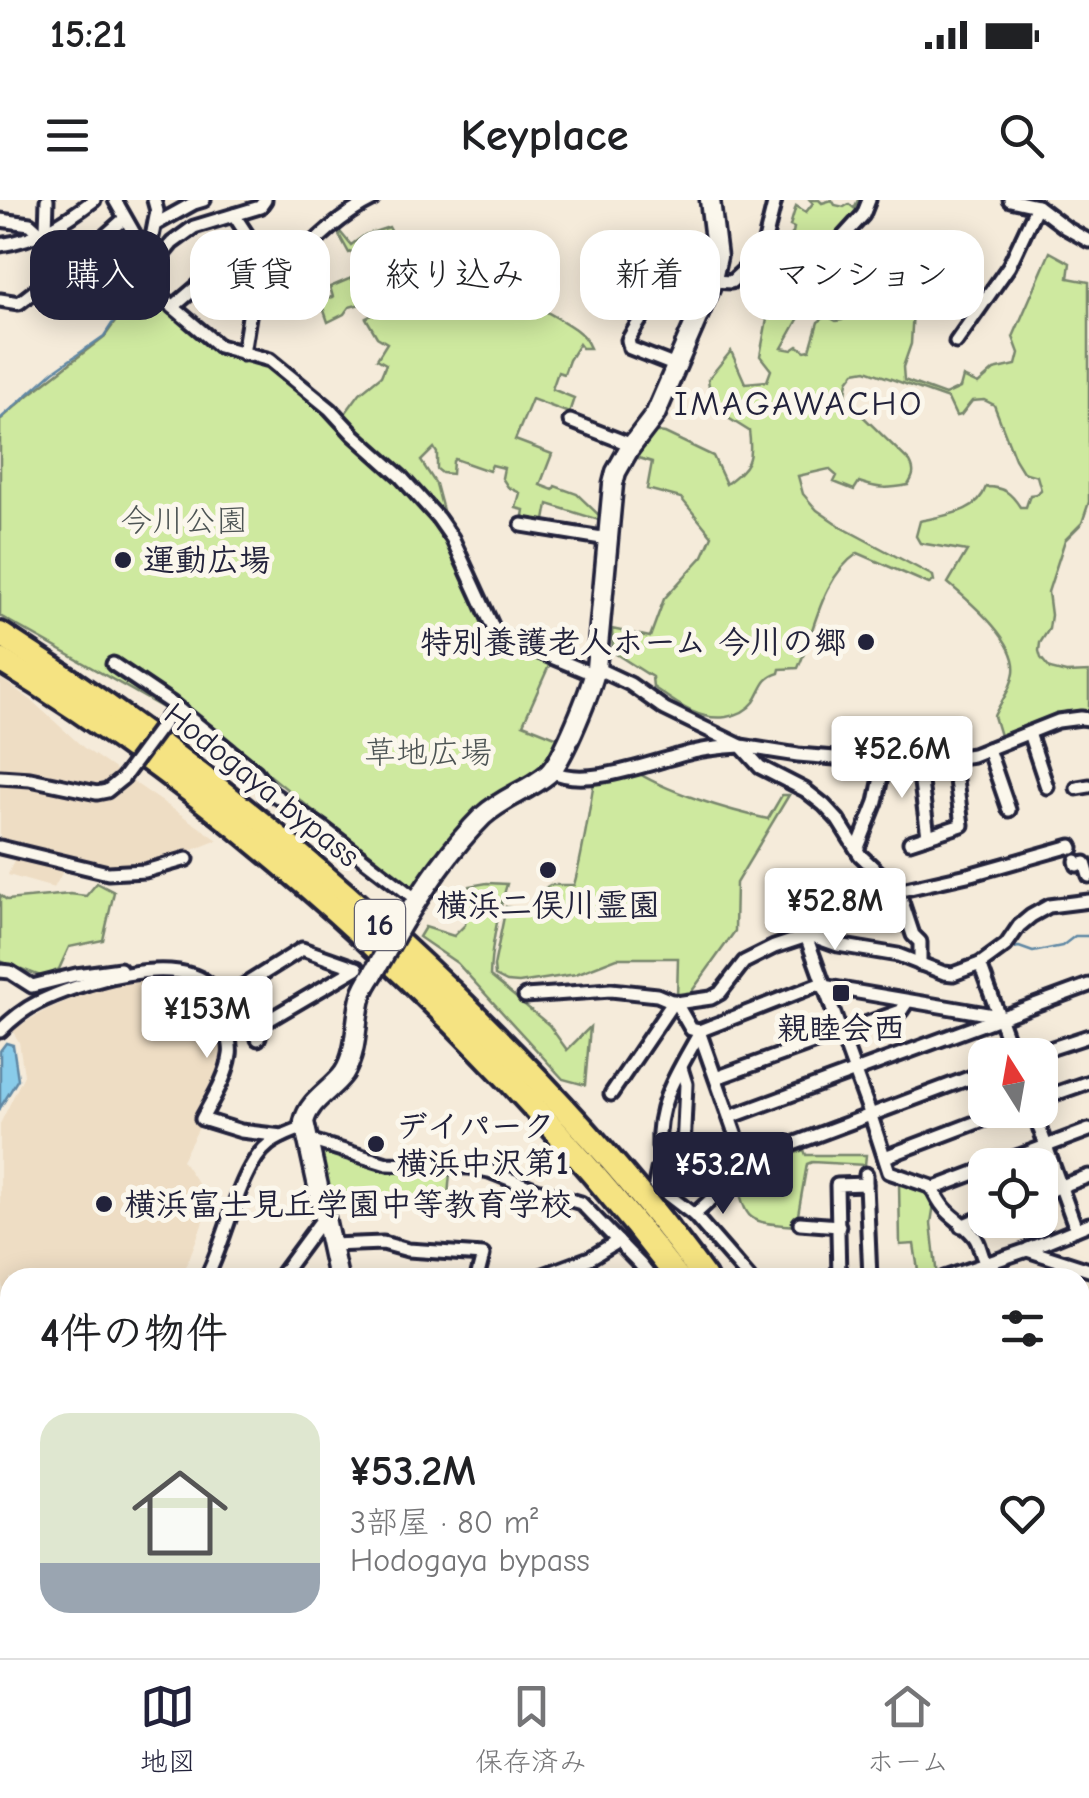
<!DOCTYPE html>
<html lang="ja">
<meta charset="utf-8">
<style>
body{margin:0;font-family:"Comic Neue","Klee One",sans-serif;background:#f2f2f2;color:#202124;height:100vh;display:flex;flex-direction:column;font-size:38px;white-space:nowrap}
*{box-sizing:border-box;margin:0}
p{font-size:32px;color:#757577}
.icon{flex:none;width:55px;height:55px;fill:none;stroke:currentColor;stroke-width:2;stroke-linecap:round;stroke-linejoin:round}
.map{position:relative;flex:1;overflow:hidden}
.sheet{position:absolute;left:0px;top:1068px;width:1090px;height:392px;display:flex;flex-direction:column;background:#fff;border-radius:30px 30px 0 0;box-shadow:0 5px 25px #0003}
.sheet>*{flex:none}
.banner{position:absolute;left:30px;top:30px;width:1030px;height:90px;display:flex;gap:20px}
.needle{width:65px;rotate:349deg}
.tools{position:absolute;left:968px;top:838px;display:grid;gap:20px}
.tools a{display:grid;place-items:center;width:90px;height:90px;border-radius:20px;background:#fff;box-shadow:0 5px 25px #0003;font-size:50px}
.price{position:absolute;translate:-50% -85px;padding:0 22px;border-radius:10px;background:#fff;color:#222;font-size:32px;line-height:65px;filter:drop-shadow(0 2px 5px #0008)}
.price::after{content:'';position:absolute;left:50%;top:60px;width:30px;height:22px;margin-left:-15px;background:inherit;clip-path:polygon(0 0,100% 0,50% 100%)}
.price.current{background:#22223b;color:#fff}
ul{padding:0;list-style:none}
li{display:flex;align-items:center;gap:30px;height:250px;padding:0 40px}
li span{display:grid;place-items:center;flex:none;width:280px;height:200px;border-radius:30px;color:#555}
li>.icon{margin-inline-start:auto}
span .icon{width:120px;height:120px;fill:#fffc;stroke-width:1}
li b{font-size:42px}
h2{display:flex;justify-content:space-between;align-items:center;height:120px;padding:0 40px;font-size:42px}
.pill{padding:0 35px;border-radius:30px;background:#fff;box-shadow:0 5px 25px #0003;font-size:35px;line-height:90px}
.pill.current{background:#22223b;color:#fff}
.status{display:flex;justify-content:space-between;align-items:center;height:70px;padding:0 50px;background:#fff;direction:ltr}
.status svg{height:28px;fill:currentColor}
header{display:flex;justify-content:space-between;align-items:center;height:130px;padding:0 40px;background:#fff;font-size:45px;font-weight:600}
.tabs{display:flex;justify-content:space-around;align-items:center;height:140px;border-top:2px solid #e0e0e0;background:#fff;font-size:28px;color:#757577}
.tabs a{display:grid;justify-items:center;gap:5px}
.tabs .current{color:#22223b}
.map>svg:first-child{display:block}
.built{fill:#eeddc4}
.green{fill:#cee99f;stroke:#78866d;stroke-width:2.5}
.water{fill:#89ccea;stroke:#6088a4;stroke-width:2.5}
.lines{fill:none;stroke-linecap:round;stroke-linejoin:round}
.stream{stroke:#6088a4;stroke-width:2.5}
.street-casing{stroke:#22223b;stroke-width:19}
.secondary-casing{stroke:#22223b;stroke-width:25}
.highway-casing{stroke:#22223b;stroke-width:30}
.street{stroke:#fbf7ec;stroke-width:11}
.secondary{stroke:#fbf7ec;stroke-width:18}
.highway{stroke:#f5e382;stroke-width:22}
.street-bridge-casing{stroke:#22223b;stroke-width:19;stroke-linecap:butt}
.secondary-bridge-casing{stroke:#22223b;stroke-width:25;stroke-linecap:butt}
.street-bridge{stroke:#fbf7ec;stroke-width:11}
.secondary-bridge{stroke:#fbf7ec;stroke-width:18}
.poi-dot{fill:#22223b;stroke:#fbf7ec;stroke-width:4}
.labels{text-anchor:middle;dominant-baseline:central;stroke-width:10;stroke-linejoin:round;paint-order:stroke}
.shield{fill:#fbf7ec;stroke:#636270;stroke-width:2.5}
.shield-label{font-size:30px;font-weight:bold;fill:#22223b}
.park-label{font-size:32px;fill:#4d5454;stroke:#fbf7ec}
.poi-label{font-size:32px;font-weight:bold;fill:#22223b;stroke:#fbf7ec;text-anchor:start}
.street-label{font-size:32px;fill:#22223b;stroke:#fbf7ec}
.neighbourhood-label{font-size:35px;letter-spacing:2.5px;fill:#22223b;stroke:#fbf7ec}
</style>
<div class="status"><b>15:21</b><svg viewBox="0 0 49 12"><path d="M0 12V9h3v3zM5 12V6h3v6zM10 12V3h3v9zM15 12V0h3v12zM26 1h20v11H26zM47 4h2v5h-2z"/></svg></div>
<header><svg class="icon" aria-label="menu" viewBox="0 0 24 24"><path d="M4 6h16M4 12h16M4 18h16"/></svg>Keyplace<svg class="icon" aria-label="search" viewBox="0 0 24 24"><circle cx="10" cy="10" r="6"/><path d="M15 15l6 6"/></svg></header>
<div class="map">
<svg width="1089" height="1458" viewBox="0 0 1089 1458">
<rect width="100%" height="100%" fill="#f5ebda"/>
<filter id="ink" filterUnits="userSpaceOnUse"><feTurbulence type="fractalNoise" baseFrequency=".01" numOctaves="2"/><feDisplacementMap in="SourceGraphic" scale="20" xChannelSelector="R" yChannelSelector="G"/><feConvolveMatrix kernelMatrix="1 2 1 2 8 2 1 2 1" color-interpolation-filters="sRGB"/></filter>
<g filter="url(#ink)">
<g class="built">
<path d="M0,478L31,500L84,548L218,640L183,654L132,668L66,666L54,688L8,675L20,645L0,643Z"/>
<path d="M153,778H187L208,786L219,803L226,849L221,871L202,922L182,960L201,988L207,1012L182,1077L10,1078V1128L0,1072V924L24,875L19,842L12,830L46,810L83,794L125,781Z"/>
</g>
<g class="green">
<path d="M810,0H819L822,3L832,0L835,5L844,7L849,4L854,8L858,0H864C857,24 825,38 828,66L782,148L792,150L798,146L805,151L810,150L818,122L827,116L836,121L842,120L838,106L848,98L858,100L875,77L880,58L901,48L905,75L898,79L899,111L913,109L911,144L903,167L904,180L945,195L960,188L963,177L978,184L994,170L1016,165L1019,153L1013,137L1050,52L1070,63L1068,78L1089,82V302L1082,323L1065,340L1048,392L1051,415L1049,429L1040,443L1039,451L1041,458L1050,469L1066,473L1089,472V513L1067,511L1001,539L994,516C1001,501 1012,488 1014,472C1018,441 970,402 948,383L967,351L920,343L916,336L920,321C944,315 977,314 986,287C1004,287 1011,293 1020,307H1026L1030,295L1037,294L1041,290L1037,276L1023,272L1015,259L994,205L984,200L972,201L961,215L956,216L948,199L866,170L855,172L848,181L845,199L910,262C915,271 914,276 908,285C887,289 879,289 859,282L854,290L834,282L837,276L829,269L798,276L803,294L817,310L843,328L933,376L934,381L929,384L858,353C820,379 815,432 798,468L780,469L779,473C762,478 763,489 754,502C747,511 738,515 726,517C698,521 676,503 653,487L652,477L613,452L612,429L650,437L664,399L703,356L712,336L681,298L647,289L652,262L632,256L651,231L665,233L713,256L726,284C749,266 753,261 749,231L712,208L708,179L731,151L745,183L767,181L771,170L760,156L771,98L752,85V80L793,33L794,28L790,26L796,6L806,12L813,3Z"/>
<path d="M389,27L401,49L393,52L399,70C411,68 427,64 439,65C468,69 550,112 575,129C583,135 586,139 590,148H582L579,144L569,160L564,174L558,172L552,189L574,198L569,213L532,199L515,240L552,254L540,285L553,290L555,286L577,294L602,318V321L548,304L544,326L522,322L524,310L516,308L520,293L508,287L502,278L504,268L492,265L489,271L455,259L453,261L452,274L442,273L437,269V253L434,248L421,261L436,284L445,318L344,215L360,193L381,176L386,164L377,159L387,143L377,137L366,118L378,112L372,101L349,107L344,114L328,122L320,99L333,97L330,87L373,69L363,48L349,53L336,29L337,28L351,45L365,35Z"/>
<path d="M148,85L210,145L270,162L299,187L399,282L423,308L450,343L494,440L551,461L523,524L563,540L551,563L412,692L176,498L167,510L0,416V220L29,195L105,136L135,94Z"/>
<path d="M632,569C663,591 730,611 768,619L782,595H789L736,683L735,731L687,798H677L678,758H617L576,774L519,783L507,782L495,776L494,766L506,707C517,711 533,708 542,701V690L550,685H574C583,653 588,617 594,582Z"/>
<path d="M97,683L114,692L103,740L69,747L59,769L43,777L0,761V695L7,700L70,694L86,696Z"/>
<path d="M487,683L507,684C498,714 491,745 490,776L549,825L567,850L590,827L585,885L563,879L457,763L419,737L425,727L454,736L465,725L470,686Z"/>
<path d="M313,946L392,970L450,973L447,1008L426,1005L420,1008L347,994L324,992Z"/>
<path d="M804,950L806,955H866L865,965L812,962L807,964L796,1026C745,1022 747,1023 735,973Z"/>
<path d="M899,982L927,990L934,1004L931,1023L937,1077H919L914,1044L900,1045Z"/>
</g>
<path class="water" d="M6,843L13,845L18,879L0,908V851Z"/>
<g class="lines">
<g class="stream">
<path d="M0,219L54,171L104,136L125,104L129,94L144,83"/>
<path d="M1009,749L1019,747L1033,752L1062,746L1075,736H1089"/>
</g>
<defs>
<g id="street">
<path d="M115,0L148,58"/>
<path d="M154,0L157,11L148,58L153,87L173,107L219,146L270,160L330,209L354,235L401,277L438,318L452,338L496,434L595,475"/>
<path d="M1010,0L1037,6L1066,28L1089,41"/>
<path d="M0,20L30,24L40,33"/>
<path d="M156,24L194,3L204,0"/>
<path d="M46,30L47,0"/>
<path d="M0,45C37,40 65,22 94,0"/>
<path d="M150,70L172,43L194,27L260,7L265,0"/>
<path d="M829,73L842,38L863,15L869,0"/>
<path d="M712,81L731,82L762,53L775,0"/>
<path d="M0,100L19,103L97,43L124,19"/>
<path d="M173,107L206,79L257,50L234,15"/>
<path d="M956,142L1009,66L1037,6"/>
<path d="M243,154L250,110L299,73L297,64C311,41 347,12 372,0"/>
<path d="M676,166L630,148L628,140C648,106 665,79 710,88"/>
<path d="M570,221L632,245"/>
<path d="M522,325L608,339"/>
<path d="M113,464L171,503L256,572L272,593L322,627L417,700"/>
<path d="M596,468L630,484L665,509L741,546L798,555L884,562L930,557L953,558L973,555L1058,521L1081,518L1089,519"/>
<path d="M1029,533L1047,587"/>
<path d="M988,549L1009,610"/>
<path d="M918,560L928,636"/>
<path d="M552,571C585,590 656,560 693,552C709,548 725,547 741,546L760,567L805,590L824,605L838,620L860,655L895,688L901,699L913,735L920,742V764"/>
<path d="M0,577L30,579L97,593L107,591L123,578"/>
<path d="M1077,588L1089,586"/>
<path d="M910,642L962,625L953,558"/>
<path d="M0,647L108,673L145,671L187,659"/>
<path d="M857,650L876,602L884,562"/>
<path d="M1076,661L1077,665L1085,663L1089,676"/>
<path d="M782,678L793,695L810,735"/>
<path d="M897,691L972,674L1071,646L1072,648"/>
<path d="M806,736L871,916L889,972L932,987C945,1017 956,1015 974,1036C981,1044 980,1056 987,1065"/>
<path d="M980,764L1013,855"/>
<path d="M0,771L10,772L32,786L76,775L120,769"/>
<path d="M525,796L611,790L657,795L676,803L711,798L720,793L744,762L774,747L810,735L838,745L898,755L944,773L953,774L980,764L1006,745L1019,726L1031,716L1049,706L1089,701"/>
<path d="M676,803L691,829L699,831L745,962L985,872"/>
<path d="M265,822L243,786L302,749L356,768"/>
<path d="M0,831C11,820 23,810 37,803C77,783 179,750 214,789C223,799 224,812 226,825C227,835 232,845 230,855C227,877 212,900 202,919L241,931L282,936"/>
<path d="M699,831L817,785L999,816"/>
<path d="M258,839L265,822L357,768"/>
<path d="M1031,855L1089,836"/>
<path d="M681,868L686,884L682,972"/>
<path d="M716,878L901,811L907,802"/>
<path d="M611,894L674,801"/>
<path d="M1040,899L1089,882"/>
<path d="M1033,910L1076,1029"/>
<path d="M730,917L1089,785"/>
<path d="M306,939L387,964L469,967L489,971L537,990L581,1003L640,1064L651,1078"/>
<path d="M685,948L659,946C656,902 680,869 700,832"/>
<path d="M885,957L1009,910"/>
<path d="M995,965L1089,930"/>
<path d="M658,970L655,985L694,1015L749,1078"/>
<path d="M866,984L870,1078"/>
<path d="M932,989L985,969"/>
<path d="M1040,994L1089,976"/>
<path d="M694,1015L726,986"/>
<path d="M800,1023L839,1026"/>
<path d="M961,1026L985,1016"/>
<path d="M331,1045L383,1043L408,1050L483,1055L477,1078"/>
<path d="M1028,1049L1089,1024"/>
<path d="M206,1078C226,1042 239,967 269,944C279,936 292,932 304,927"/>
<path d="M279,1078L324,1017"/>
<path d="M536,1078L590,1058L618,1041"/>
<path d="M839,1078L837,985L866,984V974"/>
<path d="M944,1078L1027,1050L1089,1070"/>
<path d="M0,1150L10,1147"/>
<path d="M1080,1227L1089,1234"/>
<path d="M1080,1240L1089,1248"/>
<path d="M200,1450L219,1458"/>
<path d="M772,1450L771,1454L781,1458"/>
<path d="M909,1450L916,1458"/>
<path d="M553,1458L557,1450"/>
</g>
<g id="secondary">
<path d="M403,722C427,684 451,648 483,616C502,598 528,591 548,574C563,561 591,489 596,468L613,284L616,272L629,249L655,215L710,88L717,57L710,0"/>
<path d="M338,1078L304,922C309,900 332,890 344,873C359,849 354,820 362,795C364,788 369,780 373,774"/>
<path d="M365,1458L366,1450"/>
</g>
<g id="highway">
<path d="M0,434C163,538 313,659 452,793C543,882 630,975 705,1078"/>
<path d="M0,460C255,615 495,842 678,1078"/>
<path d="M936,1450L943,1458"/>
<path d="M963,1450L970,1458"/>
<path d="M998,1450L1006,1458"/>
<path d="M1028,1450L1037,1458"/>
</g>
</defs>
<use href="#street" class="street-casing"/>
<use href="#secondary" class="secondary-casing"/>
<use href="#highway" class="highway-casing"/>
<use href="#street" class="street"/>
<use href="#secondary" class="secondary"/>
<use href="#highway" class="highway"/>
<defs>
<path id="street-bridge" d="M123,578L171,513"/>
<path id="secondary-bridge" d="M373,774L403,722"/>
</defs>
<use href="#street-bridge" class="street-bridge-casing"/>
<use href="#secondary-bridge" class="secondary-bridge-casing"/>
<use href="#street-bridge" class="street-bridge"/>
<use href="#secondary-bridge" class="secondary-bridge"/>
</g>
</g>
<g class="poi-dot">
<circle cx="123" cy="360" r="10"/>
<circle cx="866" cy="442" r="10"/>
<circle cx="548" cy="670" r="10"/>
<rect x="831" y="783" width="20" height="20" rx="5"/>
<circle cx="376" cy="944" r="10"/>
<circle cx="104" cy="1004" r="10"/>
</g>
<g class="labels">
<rect class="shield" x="355" y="700" width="50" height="50" rx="8"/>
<g class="shield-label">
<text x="380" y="725">16</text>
</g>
<g class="park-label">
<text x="184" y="320">今川公園</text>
<text x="428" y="552">草地広場</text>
</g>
<g class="poi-label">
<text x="143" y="360">運動広場</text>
<text x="846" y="442" text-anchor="end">特別養護老人ホーム 今川の郷</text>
<text x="548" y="705" text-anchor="middle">横浜二俣川霊園</text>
<text x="841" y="828" text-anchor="middle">親睦会西</text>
<text x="396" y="926">デイパーク<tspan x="396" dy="37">横浜中沢第1</tspan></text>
<text x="124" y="1004">横浜富士見丘学園中等教育学校</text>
</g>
<g class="street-label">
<text transform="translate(262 585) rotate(39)">Hodogaya bypass</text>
</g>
<g class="neighbourhood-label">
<text x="799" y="203">IMAGAWACHO</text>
</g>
</g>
</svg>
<div class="tools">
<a><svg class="needle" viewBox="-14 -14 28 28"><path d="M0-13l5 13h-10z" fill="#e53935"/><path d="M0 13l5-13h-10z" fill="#757577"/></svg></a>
<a><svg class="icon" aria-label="locate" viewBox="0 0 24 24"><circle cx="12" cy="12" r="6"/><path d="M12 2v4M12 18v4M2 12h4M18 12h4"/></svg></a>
</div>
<b class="price" style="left:902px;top:601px">¥52.6M</b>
<b class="price" style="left:835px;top:753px">¥52.8M</b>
<b class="price" style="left:207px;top:861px">¥153M</b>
<b class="price current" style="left:723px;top:1017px">¥53.2M</b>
<div class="banner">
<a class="pill current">購入</a>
<a class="pill">賃貸</a>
<a class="pill">絞り込み</a>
<a class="pill">新着</a>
<a class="pill">マンション</a>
</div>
<section class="sheet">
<h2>4件の物件<svg class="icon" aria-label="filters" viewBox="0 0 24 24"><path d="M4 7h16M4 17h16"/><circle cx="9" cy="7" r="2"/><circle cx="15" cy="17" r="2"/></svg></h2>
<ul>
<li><span style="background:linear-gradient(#dfe7d0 75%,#9aa5b1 0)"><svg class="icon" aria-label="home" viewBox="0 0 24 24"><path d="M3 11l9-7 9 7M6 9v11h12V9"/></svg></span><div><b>¥53.2M</b><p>3部屋 · 80 m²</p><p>Hodogaya bypass</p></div><svg class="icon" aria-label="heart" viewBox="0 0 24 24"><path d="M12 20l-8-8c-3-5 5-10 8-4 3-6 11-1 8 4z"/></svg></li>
</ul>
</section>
</div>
<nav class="tabs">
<a class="current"><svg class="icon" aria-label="map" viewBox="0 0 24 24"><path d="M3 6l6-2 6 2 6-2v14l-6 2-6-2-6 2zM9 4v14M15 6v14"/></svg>地図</a>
<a><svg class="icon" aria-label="saved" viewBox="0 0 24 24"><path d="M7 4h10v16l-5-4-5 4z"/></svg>保存済み</a>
<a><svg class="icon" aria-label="home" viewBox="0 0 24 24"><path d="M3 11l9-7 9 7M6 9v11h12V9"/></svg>ホーム</a>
</nav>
